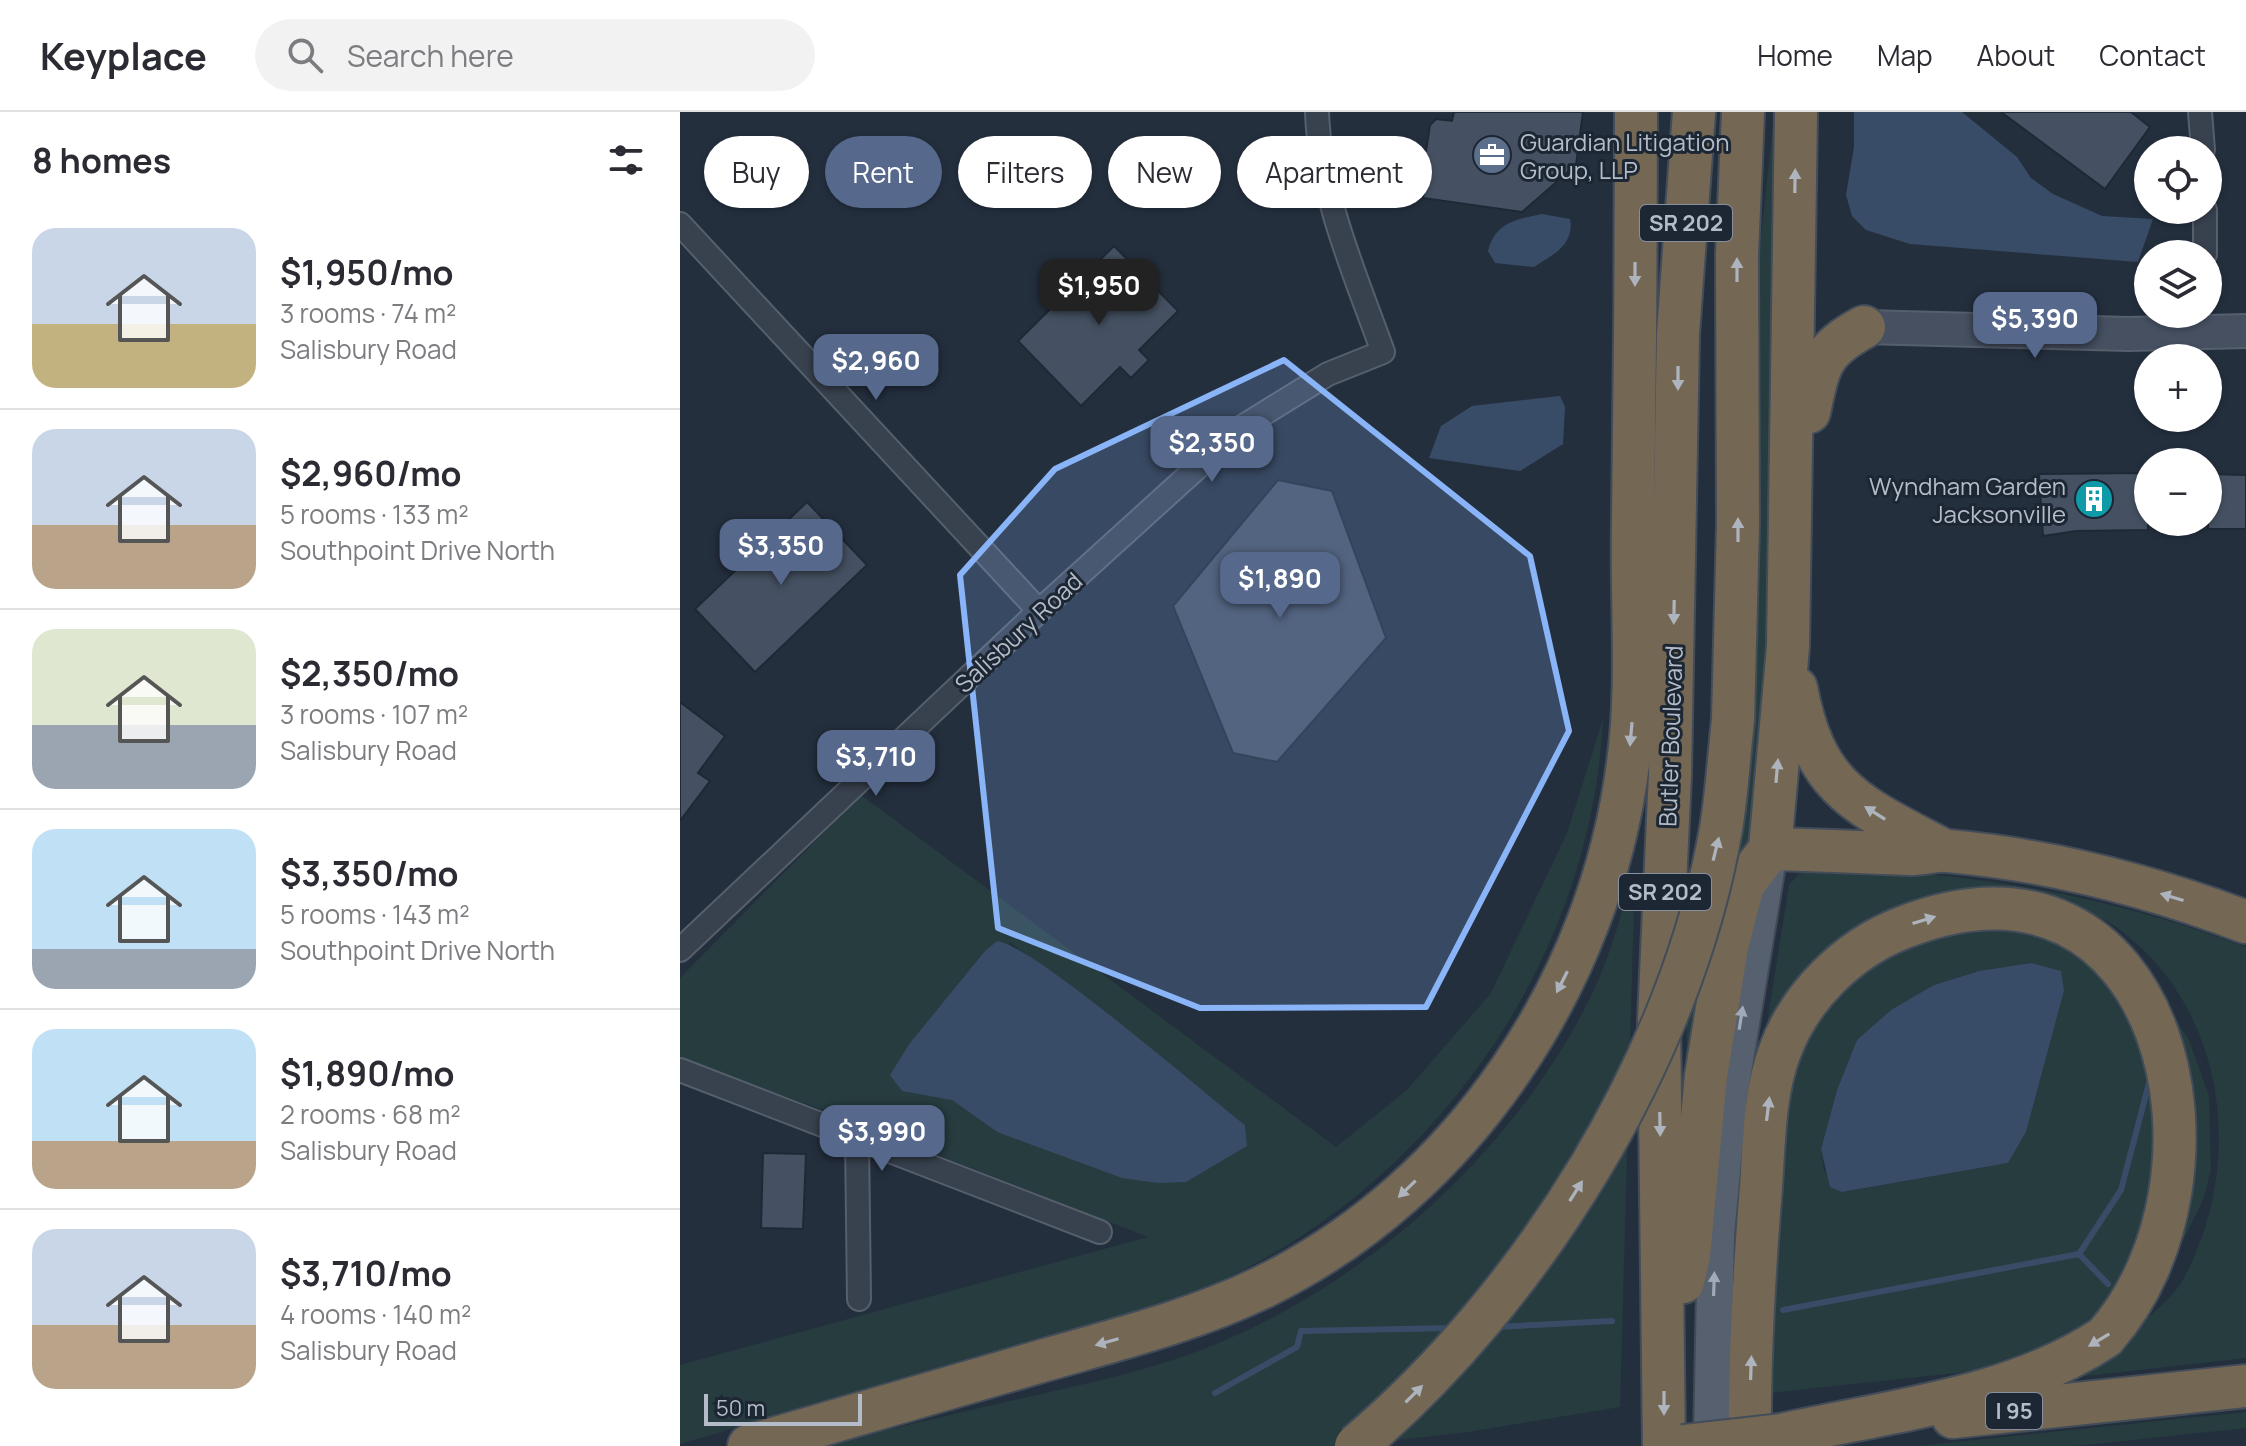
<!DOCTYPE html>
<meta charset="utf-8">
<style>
body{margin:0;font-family:Manrope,sans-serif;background:#f2f2f3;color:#2b2b33;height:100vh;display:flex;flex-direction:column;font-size:30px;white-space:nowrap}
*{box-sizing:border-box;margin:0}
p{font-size:26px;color:#7c7c81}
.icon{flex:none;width:44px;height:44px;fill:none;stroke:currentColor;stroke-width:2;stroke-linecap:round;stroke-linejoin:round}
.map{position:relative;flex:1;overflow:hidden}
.drawer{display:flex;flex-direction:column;background:#fff;width:680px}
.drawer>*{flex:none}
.banner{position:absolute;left:24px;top:24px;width:760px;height:72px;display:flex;gap:16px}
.tools{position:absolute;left:1454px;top:24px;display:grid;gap:16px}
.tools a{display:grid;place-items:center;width:88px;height:88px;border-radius:50%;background:#fff;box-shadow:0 2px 6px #0004;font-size:40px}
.scale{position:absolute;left:24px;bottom:20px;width:158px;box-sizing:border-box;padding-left:8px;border:4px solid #b4bcc9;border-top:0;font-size:22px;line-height:28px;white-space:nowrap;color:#b4bcc9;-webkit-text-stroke:6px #1d2633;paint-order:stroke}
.price{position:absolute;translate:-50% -68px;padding:0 18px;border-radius:16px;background:#56698c;color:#fff;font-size:26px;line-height:52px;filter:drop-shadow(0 2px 4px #0008)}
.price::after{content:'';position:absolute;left:50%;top:48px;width:24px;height:18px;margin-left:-12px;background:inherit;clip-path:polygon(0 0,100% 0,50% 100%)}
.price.on{background:#222;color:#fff}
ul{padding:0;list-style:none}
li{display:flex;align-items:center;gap:24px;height:200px;padding:0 32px}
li+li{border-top:2px solid #e1e1e2}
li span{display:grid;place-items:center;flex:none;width:224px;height:160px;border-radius:24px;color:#555}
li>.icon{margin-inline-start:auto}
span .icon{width:96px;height:96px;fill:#fffc;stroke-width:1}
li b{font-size:34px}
h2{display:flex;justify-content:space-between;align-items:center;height:96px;padding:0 32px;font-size:34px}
.chip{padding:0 28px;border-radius:36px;background:#fff;box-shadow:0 2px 6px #0004;font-size:28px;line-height:72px}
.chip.on{background:#56698c;color:#fff}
header{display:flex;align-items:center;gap:48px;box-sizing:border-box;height:112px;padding:0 40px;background:#fff;border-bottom:2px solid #e1e1e2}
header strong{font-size:38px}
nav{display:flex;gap:44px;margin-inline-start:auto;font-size:28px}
.search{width:560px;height:72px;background:#f2f2f3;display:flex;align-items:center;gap:20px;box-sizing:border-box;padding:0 28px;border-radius:44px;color:#7c7c81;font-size:30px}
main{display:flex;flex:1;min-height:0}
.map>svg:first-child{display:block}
.green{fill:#263c3f;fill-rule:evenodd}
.water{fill:#394c67}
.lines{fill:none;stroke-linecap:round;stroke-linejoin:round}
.stream{stroke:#394c67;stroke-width:6}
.building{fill:#455162;stroke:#1f2835;stroke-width:2}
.street-casing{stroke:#565f6c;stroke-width:26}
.secondary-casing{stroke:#565f6c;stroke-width:36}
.primary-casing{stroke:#414a57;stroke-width:40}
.highway-casing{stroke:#434c59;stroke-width:46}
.street{stroke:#38414e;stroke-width:22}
.secondary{stroke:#465061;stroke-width:32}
.primary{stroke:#56606e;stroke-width:36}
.highway{stroke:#746855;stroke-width:42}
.highway-bridge-casing{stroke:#434c59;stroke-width:46;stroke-linecap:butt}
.highway-bridge{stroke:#746855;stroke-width:42}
.oneway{fill:#aeb4bd}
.oneway2{fill:#a1aab7}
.marked{fill:#8ab4f8;fill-opacity:0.2;stroke:#8ab4f8;stroke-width:6;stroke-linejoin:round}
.labels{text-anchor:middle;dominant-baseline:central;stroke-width:6;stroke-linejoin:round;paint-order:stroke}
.shield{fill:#1d2633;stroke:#878f9c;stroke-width:2}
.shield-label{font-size:22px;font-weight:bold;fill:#b4bcc9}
.poi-label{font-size:24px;fill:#b4bcc9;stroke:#1d2633;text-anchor:start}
.street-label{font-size:24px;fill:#b4bcc9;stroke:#1d2633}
</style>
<header>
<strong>Keyplace</strong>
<div class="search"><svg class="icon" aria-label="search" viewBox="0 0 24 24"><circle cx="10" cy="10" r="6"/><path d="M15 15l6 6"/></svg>Search here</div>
<nav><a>Home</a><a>Map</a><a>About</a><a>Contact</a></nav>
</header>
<main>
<section class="drawer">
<h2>8 homes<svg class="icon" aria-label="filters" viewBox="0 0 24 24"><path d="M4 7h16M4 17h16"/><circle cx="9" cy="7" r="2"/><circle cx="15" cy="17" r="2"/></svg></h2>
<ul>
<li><span style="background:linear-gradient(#c9d6e8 60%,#c2b280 0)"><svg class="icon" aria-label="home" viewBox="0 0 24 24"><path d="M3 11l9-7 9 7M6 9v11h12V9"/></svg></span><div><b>$1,950/mo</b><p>3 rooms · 74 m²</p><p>Salisbury Road</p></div></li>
<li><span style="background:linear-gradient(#c9d6e8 60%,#b9a48a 0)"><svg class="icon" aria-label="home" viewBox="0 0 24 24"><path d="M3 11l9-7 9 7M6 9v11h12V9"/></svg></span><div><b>$2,960/mo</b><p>5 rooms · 133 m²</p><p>Southpoint Drive North</p></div></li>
<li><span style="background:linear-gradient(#dfe7d0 60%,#9aa5b1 0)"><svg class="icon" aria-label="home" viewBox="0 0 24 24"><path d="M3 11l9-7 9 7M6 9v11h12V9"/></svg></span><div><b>$2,350/mo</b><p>3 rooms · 107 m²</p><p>Salisbury Road</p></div></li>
<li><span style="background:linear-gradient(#bfe0f5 75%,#9aa5b1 0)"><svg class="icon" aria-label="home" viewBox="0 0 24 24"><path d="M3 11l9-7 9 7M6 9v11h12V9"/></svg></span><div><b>$3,350/mo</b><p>5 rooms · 143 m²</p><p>Southpoint Drive North</p></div></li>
<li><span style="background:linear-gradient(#bfe0f5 70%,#b9a48a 0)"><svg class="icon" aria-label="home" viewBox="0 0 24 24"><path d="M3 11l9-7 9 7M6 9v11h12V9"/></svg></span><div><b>$1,890/mo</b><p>2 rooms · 68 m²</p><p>Salisbury Road</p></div></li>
<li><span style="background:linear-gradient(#c9d6e8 60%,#b9a48a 0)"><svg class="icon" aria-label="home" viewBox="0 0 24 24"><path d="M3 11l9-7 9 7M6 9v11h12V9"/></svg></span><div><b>$3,710/mo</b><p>4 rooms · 140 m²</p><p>Salisbury Road</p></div></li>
</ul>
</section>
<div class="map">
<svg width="1566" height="1334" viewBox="0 0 1566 1334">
<rect width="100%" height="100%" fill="#242f3e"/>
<g class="green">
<path d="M1093,12H1100L1089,585L1074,736L1005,1012L1007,903L1061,710L1076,602L1079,145Z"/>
<path d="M923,607C911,862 735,1099 497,1187L0,1332V1253L468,1125L133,994L0,949V866L181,683L656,1035L727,978L811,881L887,721ZM330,830L565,1013L567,1034L317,1020L272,988Z"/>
<path d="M955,756L940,1295L788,1320L667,1334H136C207,1318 278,1301 348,1285C409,1271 471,1258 529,1235C690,1170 835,1039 912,882C931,843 942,798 955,756Z"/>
<path d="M1134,757C1284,758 1426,782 1566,835V1246L1361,1269C1411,1242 1464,1219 1500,1173C1566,1058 1550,897 1436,815C1414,799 1383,792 1357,785L1134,865L1073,999L1109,773L1119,762Z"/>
<path d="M1345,808L1481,885L1509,928L1529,984L1531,1058L1523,1088L1499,1137L1486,1157L1443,1201L1314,1257L1080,1282L1087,1121L1118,924L1196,838ZM1351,851L1384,879L1346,1020L1328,1051L1163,1080L1144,1058L1141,1037L1157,978L1177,928L1254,873L1299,859Z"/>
<path d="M1566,1300V1316L1396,1334H1237Z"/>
</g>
<g class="water">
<path d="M1174,0H1282L1337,45L1351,66L1373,82L1422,104L1473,107L1458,150L1230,132L1186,118L1172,104L1166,83L1174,35Z"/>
<path d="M862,102L890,107C895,133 872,143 854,155L815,151L808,139C816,110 835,108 862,102Z"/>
<path d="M880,284L885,295L883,332L840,359L749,346L761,314L792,294Z"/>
<path d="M317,829C353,833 524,981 565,1013L567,1034L506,1070L478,1071L442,1066L317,1020L272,988L222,979L210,963L230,931L305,839Z"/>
<path d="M1351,851L1381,859L1384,879L1346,1020L1328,1051L1162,1080L1150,1075L1141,1037L1157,978L1177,928L1211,898L1254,873L1299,859Z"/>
</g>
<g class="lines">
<g class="stream">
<path d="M1399,1142L1428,1172"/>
<path d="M1103,1198L1399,1142L1441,1078L1469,971"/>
<path d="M815,1215L932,1209"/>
<path d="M535,1281L617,1235L621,1219L771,1216"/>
</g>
</g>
<g class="building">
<path d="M774,0H903L896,53L842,100L743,86L746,64L693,57L719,35L746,39L750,13L756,7L772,9Z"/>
<path d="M1321,0H1451L1470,15L1425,77Z"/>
<path d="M434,134L498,199L459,238L469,248L451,266L440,255L401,294L338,229Z"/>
<path d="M1468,361V418L1396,419L1363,424L1359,362Z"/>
<path d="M1528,362L1566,363V417H1528Z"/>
<path d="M598,368L652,379L706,526L597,650L553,641L493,494Z"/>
<path d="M127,390L187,453L75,560L15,497Z"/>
<path d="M0,590L45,624L18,661L30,669L0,709Z"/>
<path d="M83,1041L126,1042L123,1117L81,1116Z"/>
</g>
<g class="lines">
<defs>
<g id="street">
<path d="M1520,0L1523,38"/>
<path d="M0,112L359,499"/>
<path d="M1525,142V98"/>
<path d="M0,838L359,499L562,315L648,262L703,240C675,162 640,84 637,0"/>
<path d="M0,958L420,1120"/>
<path d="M177,1026L179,1187"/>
</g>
<path id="secondary" d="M1184,215L1449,222L1566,219"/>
<path id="primary" d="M1032,1334L1036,1122L1049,984L1089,740"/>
<g id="highway">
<path d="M1129,300C1139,253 1140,239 1184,215"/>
<path d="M1116,576C1135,677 1176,692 1261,737"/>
<path d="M1053,608L1058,413L1057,143L1063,0"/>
<path d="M1090,737L1108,535L1116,0"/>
<path d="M1090,737C1137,738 1184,740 1231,742C1243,742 1256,738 1268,739C1370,748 1471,774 1566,810"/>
<path d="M1003,1170L1009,1143L1026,964L1047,835L1063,773L1090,737"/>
<path d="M1273,1305L1566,1274"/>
<path d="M69,1334C168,1305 266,1277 365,1248C439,1227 515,1208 585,1174C784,1076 920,870 948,652C959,571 951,491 953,410C955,273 956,137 956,0"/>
<path d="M984,1334L979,908L990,662L998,222L1014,0"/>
<path d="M1070,1334C1069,1248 1074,1161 1081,1075C1084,1031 1084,981 1100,939C1120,884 1168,837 1222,816C1490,710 1566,1065 1425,1225C1332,1287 1208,1299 1101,1323"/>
</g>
</defs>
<use href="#street" class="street-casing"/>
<use href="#secondary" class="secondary-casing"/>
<use href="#primary" class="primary-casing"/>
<use href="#highway" class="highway-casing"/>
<use href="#street" class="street"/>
<use href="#secondary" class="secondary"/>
<use href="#primary" class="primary"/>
<use href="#highway" class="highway"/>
<defs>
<g id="highway-bridge">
<path d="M676,1334C853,1184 1001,947 1041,717C1047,681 1049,644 1053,608"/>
<path d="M1003,1334L1101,1323"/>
</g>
</defs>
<use href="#highway-bridge" class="highway-bridge-casing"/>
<use href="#highway-bridge" class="highway-bridge"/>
</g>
<defs><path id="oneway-solid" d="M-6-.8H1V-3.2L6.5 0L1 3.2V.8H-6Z" transform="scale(2)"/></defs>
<g class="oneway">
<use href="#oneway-solid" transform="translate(1115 69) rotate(-89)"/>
<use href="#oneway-solid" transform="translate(1057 158) rotate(-90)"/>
<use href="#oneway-solid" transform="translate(955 162) rotate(90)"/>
<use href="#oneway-solid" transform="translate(998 266) rotate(90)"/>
<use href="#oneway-solid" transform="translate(1058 418) rotate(-90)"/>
<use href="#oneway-solid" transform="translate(994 500) rotate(91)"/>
<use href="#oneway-solid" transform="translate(951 622) rotate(95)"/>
<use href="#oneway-solid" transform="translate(1097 659) rotate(-85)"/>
<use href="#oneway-solid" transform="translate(1195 701) rotate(-148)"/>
<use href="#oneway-solid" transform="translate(1036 737) rotate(-76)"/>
<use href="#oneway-solid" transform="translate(1492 785) rotate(-163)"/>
<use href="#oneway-solid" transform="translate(1244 808) rotate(-17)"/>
<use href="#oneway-solid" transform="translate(882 870) rotate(117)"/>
<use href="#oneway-solid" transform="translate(1088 997) rotate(-83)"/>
<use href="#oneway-solid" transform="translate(980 1012) rotate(89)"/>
<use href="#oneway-solid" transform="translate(727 1077) rotate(136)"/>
<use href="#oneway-solid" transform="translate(896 1079) rotate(-58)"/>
<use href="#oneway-solid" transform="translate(1419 1228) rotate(149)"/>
<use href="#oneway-solid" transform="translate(427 1230) rotate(164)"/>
<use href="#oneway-solid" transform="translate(1071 1256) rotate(-88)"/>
<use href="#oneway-solid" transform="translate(734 1282) rotate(-45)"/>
<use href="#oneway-solid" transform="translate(984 1291) rotate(90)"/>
</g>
<g class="oneway2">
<use href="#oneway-solid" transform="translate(1061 906) rotate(-81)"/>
<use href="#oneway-solid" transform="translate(1034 1172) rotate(-88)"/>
</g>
<path class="marked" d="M604,248L850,444L889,619L746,895L520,896L318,816L280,463L375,357Z"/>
<defs>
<symbol id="office-disc" viewBox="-11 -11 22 22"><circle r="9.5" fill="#5c6f8a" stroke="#1d2633"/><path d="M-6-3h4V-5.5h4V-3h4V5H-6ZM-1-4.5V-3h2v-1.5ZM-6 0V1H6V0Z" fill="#fff"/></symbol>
<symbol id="building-disc" viewBox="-11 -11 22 22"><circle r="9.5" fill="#0f9aa8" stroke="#1d2633"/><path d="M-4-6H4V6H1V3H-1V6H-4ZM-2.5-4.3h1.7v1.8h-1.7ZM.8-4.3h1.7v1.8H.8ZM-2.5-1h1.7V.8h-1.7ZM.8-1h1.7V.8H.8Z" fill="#fff"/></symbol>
</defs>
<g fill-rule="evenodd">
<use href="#office-disc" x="790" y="21" width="44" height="44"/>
<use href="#building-disc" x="1392" y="365" width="44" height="44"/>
</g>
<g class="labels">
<g class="shield">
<rect x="960" y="93" width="92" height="36" rx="6"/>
<rect x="939" y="762" width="92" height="36" rx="6"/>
<rect x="1306" y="1281" width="56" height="36" rx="6"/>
</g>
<g class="shield-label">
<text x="1006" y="111">SR 202</text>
<text x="985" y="780">SR 202</text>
<text x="1334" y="1299">I 95</text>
</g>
<g class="poi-label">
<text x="840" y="29">Guardian Litigation<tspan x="840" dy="28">Group, LLP</tspan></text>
<text x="1386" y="373" text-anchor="end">Wyndham Garden<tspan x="1386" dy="28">Jacksonville</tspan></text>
</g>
<g class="street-label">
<text transform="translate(338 520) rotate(-43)">Salisbury Road</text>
<text transform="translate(990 624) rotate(-88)">Butler Boulevard</text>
</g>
</g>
</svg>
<div class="tools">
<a><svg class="icon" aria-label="locate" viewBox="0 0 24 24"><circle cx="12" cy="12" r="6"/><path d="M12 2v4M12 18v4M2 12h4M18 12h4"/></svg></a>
<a><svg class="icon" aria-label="layers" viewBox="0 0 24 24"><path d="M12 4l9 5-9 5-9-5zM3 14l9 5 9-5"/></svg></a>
<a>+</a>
<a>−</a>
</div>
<div class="scale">50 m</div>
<b class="price on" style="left:419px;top:215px">$1,950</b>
<b class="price" style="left:1355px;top:248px">$5,390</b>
<b class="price" style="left:196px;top:290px">$2,960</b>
<b class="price" style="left:532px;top:372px">$2,350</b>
<b class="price" style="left:101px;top:475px">$3,350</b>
<b class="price" style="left:600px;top:508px">$1,890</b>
<b class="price" style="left:196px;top:686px">$3,710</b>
<b class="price" style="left:202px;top:1061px">$3,990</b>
<div class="banner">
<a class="chip">Buy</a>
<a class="chip on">Rent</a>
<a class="chip">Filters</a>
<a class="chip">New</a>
<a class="chip">Apartment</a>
</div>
</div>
</main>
